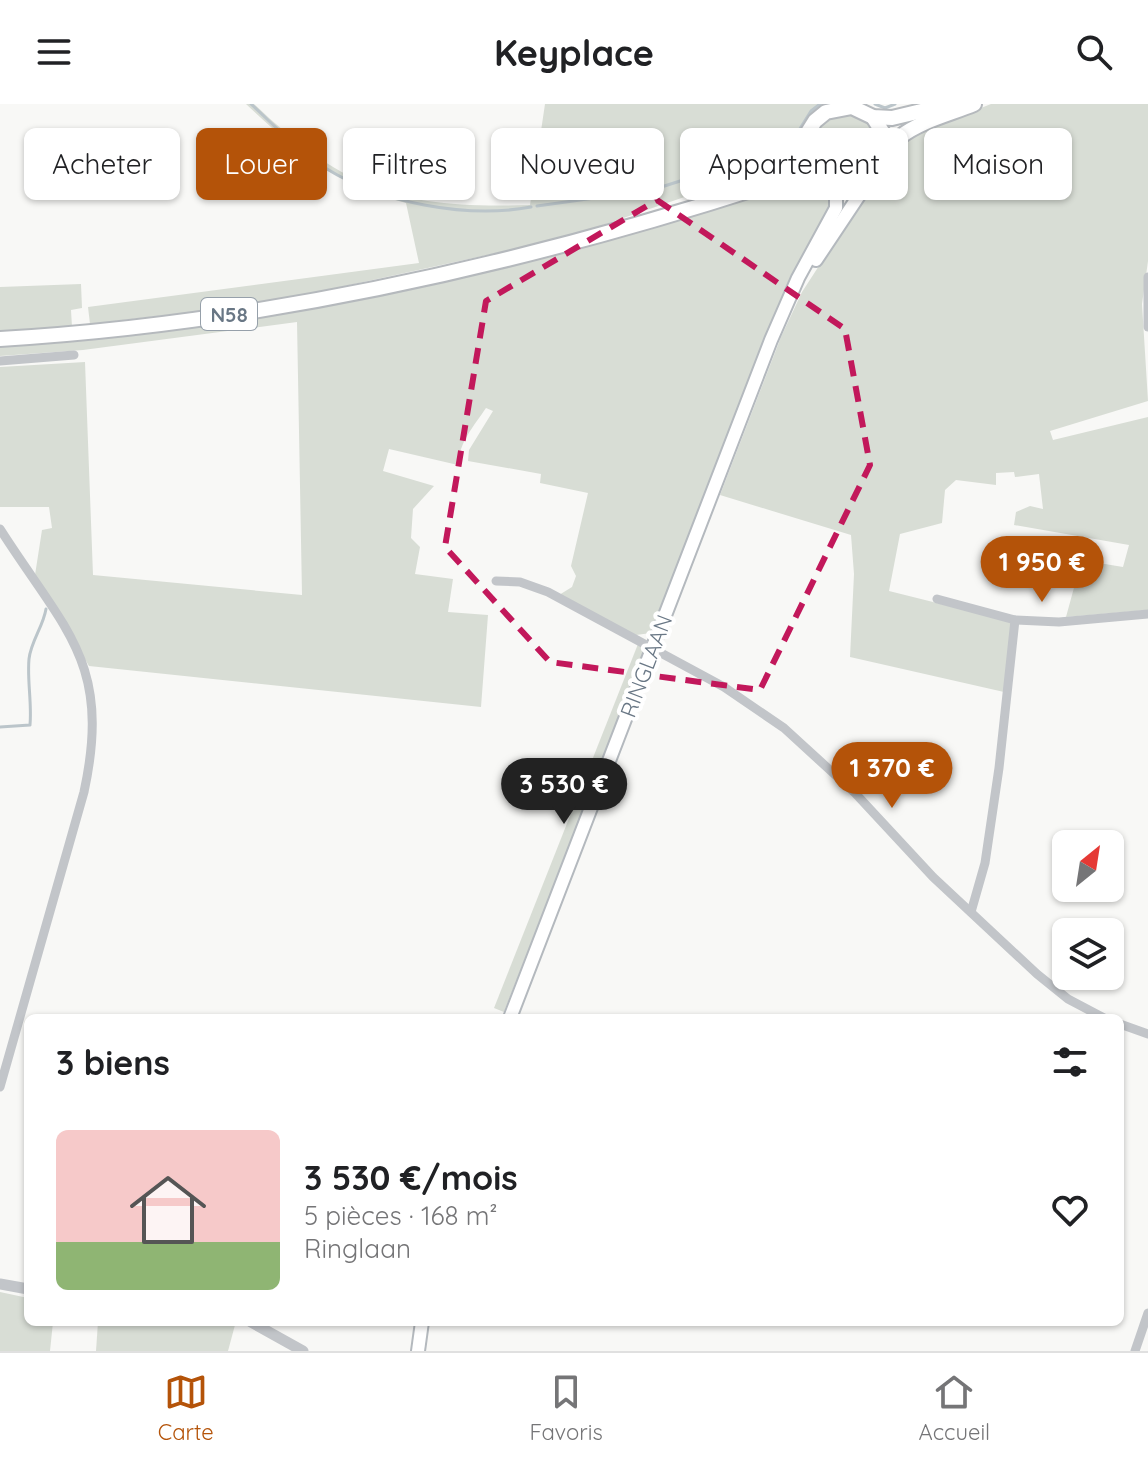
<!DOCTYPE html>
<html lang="fr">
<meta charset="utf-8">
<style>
body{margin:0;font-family:Quicksand,sans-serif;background:#f2f2f2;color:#202124;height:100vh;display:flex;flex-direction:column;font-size:30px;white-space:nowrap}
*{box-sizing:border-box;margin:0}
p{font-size:26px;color:#757577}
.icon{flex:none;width:44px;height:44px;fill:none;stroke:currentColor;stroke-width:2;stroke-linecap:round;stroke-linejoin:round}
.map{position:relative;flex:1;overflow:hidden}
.drawer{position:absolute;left:24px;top:910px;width:1100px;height:312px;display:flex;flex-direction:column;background:#fff;border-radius:12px;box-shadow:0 2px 6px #0004}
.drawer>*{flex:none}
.banner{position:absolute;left:24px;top:24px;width:1100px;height:72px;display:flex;gap:16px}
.needle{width:52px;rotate:30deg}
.buttons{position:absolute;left:1052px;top:726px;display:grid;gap:16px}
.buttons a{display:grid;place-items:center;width:72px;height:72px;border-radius:12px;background:#fff;box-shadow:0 2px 6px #0004;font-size:40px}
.price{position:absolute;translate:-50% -68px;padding:0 18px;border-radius:28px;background:#b45309;color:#fff;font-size:26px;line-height:52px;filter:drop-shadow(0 2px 4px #0008)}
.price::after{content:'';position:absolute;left:50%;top:48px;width:24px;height:18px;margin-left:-12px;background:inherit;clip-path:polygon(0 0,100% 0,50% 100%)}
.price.selected{background:#222;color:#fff}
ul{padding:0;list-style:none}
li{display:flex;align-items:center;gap:24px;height:200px;padding:0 32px}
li+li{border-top:2px solid #e0e0e0}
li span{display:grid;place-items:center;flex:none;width:224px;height:160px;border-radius:12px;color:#555}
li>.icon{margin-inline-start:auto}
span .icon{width:96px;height:96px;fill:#fffc;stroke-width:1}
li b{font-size:34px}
h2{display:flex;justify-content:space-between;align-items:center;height:96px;padding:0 32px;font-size:34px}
.tag{padding:0 28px;border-radius:12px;background:#fff;box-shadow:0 2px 6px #0004;font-size:28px;line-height:72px}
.tag.selected{background:#b45309;color:#fff}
header{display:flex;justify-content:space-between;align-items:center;height:104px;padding:0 32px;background:#fff;font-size:36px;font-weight:700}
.tabs{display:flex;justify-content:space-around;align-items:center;height:112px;border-top:2px solid #e0e0e0;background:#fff;font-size:22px;color:#757577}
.tabs a{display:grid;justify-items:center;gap:4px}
.tabs .selected{color:#b45309}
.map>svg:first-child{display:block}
.green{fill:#d8ddd5}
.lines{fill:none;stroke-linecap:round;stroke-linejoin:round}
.stream{stroke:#bbc5ca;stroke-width:3}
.secondary-casing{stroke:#b4b9be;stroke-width:16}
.primary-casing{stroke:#b5b9bd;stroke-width:18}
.minor{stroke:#c2c5c9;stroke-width:9}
.tertiary{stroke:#c2c5c9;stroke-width:11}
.secondary{stroke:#fff;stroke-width:12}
.primary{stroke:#fff;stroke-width:14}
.marked{fill:none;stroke:#c2185b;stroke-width:6;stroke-dasharray:16 10;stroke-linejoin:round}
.labels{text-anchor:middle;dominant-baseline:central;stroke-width:8;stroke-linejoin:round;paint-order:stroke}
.shield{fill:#fff;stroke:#96a0aa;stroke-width:2}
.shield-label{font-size:20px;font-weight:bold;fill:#697785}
.street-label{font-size:22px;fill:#697785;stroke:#fff}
</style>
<header><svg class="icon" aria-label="menu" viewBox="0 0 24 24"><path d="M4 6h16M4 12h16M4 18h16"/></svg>Keyplace<svg class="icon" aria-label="search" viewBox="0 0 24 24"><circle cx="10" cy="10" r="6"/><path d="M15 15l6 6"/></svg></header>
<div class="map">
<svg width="1148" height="1247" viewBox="0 0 1148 1247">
<rect width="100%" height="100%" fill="#f8f8f6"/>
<g class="green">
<path d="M246,0H254C347,88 403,105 530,101L545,0H829L819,5L789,46L734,76L565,134L313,189L226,204L90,220L88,203L419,159L406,99C338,82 296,47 246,0Z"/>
<path d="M991,0H1148V157L1142,200L1148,297L1050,327L1053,336L1148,313V506L1066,513L1075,480L1065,477L1069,454L1123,463L1129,441L1014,421L1016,408L1030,402L1043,405L1039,370L1015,373L1014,368L996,369V381L956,376L945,386L942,419L900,430L889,487L1013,518L1004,588L850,553L854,470L851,431L720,391L781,233L802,188L891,51L906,34Z"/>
<circle cx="845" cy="42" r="33"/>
<path d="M807,75C824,82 834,90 830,109L768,228L651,529L636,531L559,491L572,483L576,472L571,462L588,389L540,379L541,370L468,357L469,346L493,307L486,304C474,322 459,338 458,361L389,345L383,367L434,382L413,405L411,434L420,443L415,470L453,475L448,508L488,511L481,603L89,562L35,471L42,426L52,424L49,403H0V263L85,258L93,471L302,491L297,218L83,246L0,252V243C278,228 543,157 807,75Z"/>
<path d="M81,180L82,204L71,206L72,223L0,228V183Z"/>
<path d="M638,540L645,547L504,908L494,904Z"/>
<path d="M0,1188L28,1194V1218H53L50,1247H0Z"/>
<path d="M98,1218H223L235,1221L228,1247H96Z"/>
</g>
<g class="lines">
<g class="stream">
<path d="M251,0C275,22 298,47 327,65C382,99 467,115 531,103"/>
<path d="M875,0L885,4L895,0"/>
<path d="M537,102L652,86L755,53L791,39L811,7L820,0"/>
<path d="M0,623L30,621C32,599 27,576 29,555C31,537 43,523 46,505"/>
</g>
<defs>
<g id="secondary">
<path d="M816,156L870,75"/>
<path d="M510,914L771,236L798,174L836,104V92L829,79"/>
<path d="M418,1247L422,1218"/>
</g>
<g id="primary">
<path d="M873,13L883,29L884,53"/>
<path d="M807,33V53L822,74"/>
<path d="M727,86L795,49L815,17L826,8L852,3L873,13L892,14L951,0"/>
<path d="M0,235C271,219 537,157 794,72C817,70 838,88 860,80C882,71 883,46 900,33C920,17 950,10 974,0"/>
</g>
</defs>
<use href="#secondary" class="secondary-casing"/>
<use href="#primary" class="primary-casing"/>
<g class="minor">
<path d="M1148,173V223"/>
<path d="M0,257L74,251"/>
<path d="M0,425C65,527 112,558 84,688L0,983"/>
<path d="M496,477L520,478L548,488L724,583L784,624L855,689L933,773L1037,870L1068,895L1104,914"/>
<path d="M937,495L1015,516L1059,518L1148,510"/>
<path d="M971,808L985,759L999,664L1015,516"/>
<path d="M1120,920L1148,930"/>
<path d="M1135,1247L1148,1209"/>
</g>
<g class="tertiary">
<path d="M0,1180L28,1185"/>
<path d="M251,1218L303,1247"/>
</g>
<use href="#secondary" class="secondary"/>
<use href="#primary" class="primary"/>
</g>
<path class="marked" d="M657,96L845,225L870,361L760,586L550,558L445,443L486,197Z"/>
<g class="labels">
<rect class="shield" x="201" y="194" width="56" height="32" rx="6"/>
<g class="shield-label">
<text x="229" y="210">N58</text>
</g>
<g class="street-label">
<text transform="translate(646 562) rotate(-69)">RINGLAAN</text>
</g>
</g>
</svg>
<div class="buttons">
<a><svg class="needle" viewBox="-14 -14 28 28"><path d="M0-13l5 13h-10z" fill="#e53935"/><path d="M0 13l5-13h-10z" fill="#757577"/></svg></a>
<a><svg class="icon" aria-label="layers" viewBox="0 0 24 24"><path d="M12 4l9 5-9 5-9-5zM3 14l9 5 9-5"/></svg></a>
</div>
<b class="price" style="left:1042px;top:500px">1 950 €</b>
<b class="price" style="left:892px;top:706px">1 370 €</b>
<b class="price selected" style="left:564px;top:722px">3 530 €</b>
<div class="banner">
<a class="tag">Acheter</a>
<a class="tag selected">Louer</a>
<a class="tag">Filtres</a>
<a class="tag">Nouveau</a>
<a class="tag">Appartement</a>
<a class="tag">Maison</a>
</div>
<section class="drawer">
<h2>3 biens<svg class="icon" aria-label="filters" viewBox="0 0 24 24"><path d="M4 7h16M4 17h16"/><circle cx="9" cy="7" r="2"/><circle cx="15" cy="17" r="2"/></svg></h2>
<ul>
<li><span style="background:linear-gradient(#f6c9c9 70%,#8fb573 0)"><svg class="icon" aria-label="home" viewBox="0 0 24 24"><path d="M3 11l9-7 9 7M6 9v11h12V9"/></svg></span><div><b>3 530 €/mois</b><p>5 pièces · 168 m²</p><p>Ringlaan</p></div><svg class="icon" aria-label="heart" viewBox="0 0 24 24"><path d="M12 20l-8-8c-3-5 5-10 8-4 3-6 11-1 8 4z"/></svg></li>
</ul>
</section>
</div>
<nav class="tabs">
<a class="selected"><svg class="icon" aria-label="map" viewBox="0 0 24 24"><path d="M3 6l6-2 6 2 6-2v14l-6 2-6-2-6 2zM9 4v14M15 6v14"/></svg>Carte</a>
<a><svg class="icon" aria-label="saved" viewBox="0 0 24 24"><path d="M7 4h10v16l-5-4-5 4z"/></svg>Favoris</a>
<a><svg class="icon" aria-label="home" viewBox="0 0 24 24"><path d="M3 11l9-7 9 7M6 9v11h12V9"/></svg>Accueil</a>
</nav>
